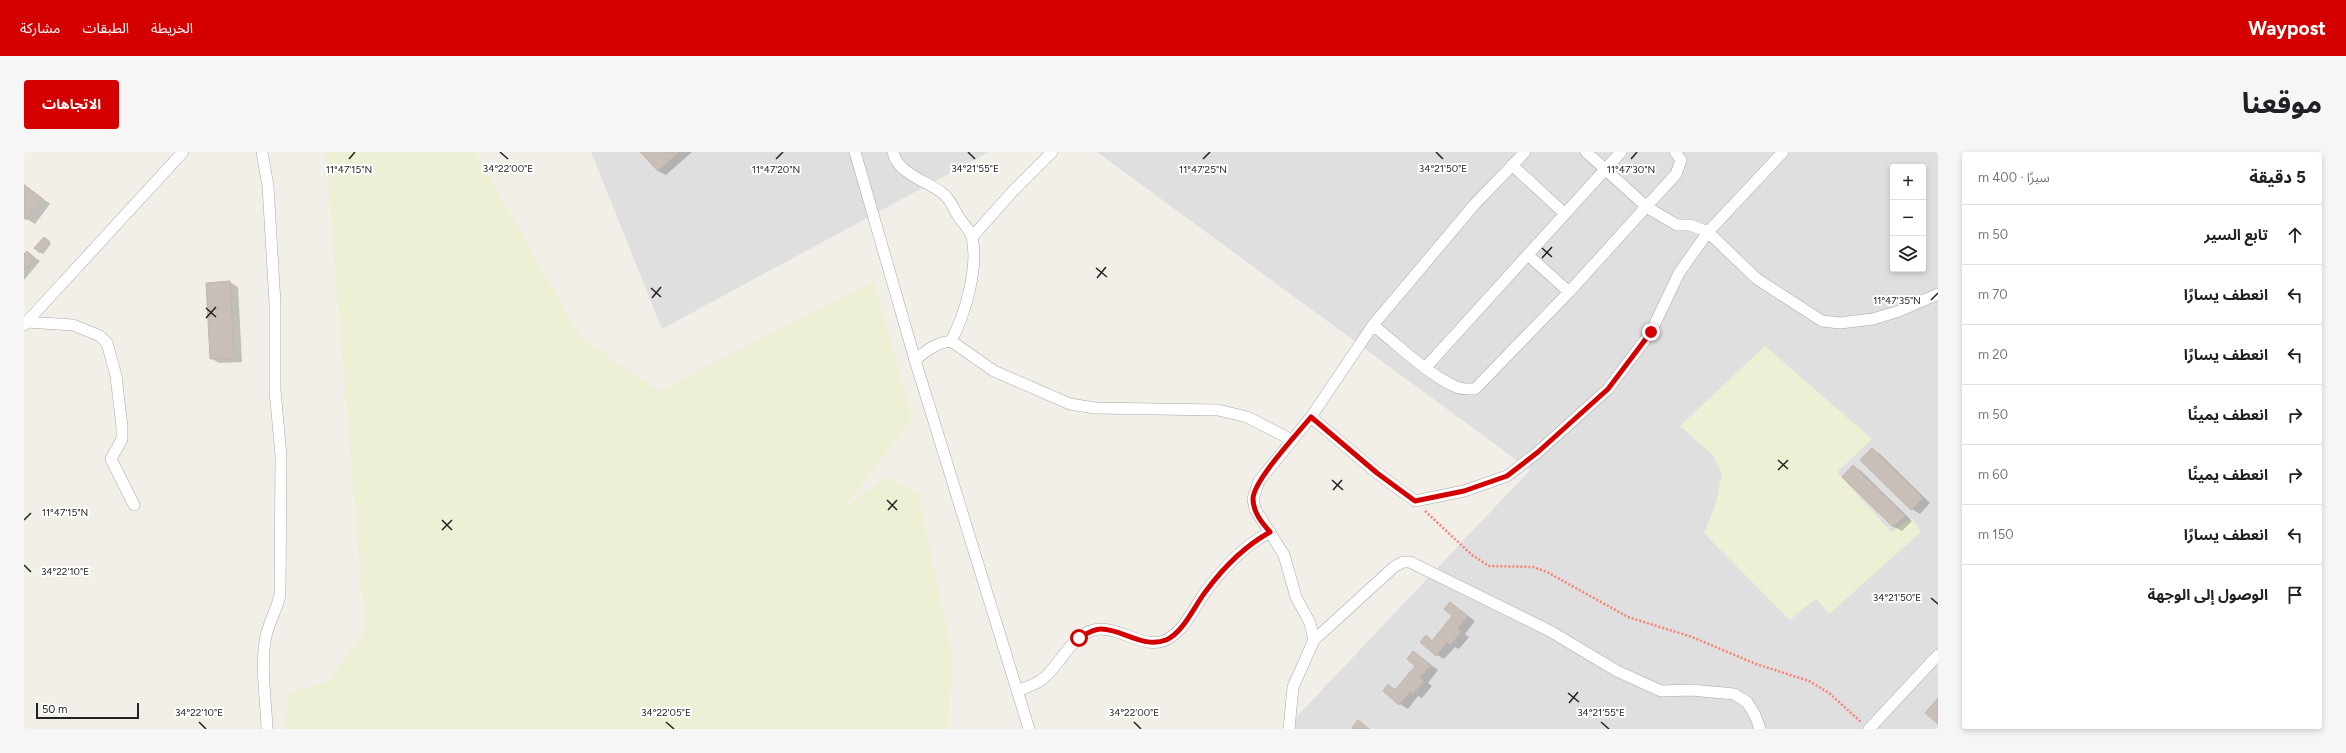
<!DOCTYPE html>
<html lang="ar">
<head>
<meta charset="utf-8">
<style>
	body { margin:0; font-family:Figtree,"Noto Sans Arabic",sans-serif; background:#f6f6f6; color:#202124; direction:rtl }
	.controls { position:absolute; right:12px; top:12px; display:grid; overflow:hidden; border-radius:4px; box-shadow:0 2px 6px #0003 }
	.controls button { width:36px; height:36px; display:grid; place-items:center; padding:0; border:0; border-bottom:1px solid #e0e0e0; background:#fff; color:#202124; font:20px sans-serif }
	.scale { position:absolute; left:12px; bottom:10px; width:103px; box-sizing:border-box; padding-left:4px; border:2px solid #222; border-top:0; font-size:11px; line-height:14px; white-space:nowrap; color:#222; -webkit-text-stroke:3px #fff; paint-order:stroke }
	.stop { position:absolute; width:12px; height:12px; margin:-9px; border:3px solid #d40000; border-radius:50%; background:#fff }
	.stop.end { background:#d40000; border-color:#fff; box-shadow:0 1px 4px #0008 }
	.list { margin:0; padding:0; list-style:none }
	h2 { display:flex; justify-content:space-between; align-items:center; height:52px; margin:0; padding:0 16px; font-size:17px }
	h2 small { font-size:13px; font-weight:400; color:#757577 }
	.list li { display:grid; grid-template-columns:26px 1fr auto; gap:12px; align-items:center; box-sizing:border-box; height:60px; padding:0 16px; border-top:1px solid #e0e0e0 }
	.list b { display:block; font-size:15px; white-space:nowrap }
	.list em { font-size:13px; font-style:normal; color:#757577 }
	.icon { flex:none; width:22px; height:22px; fill:none; stroke:currentColor; stroke-width:2; stroke-linecap:round; stroke-linejoin:round }
	.map { position:relative; flex:none; width:1914px; height:577px; overflow:hidden; direction:ltr; border-radius:4px }
	header { display:flex; align-items:center; gap:24px; box-sizing:border-box; height:56px; padding:0 20px; background:#d40000; color:#fff }
	header strong { font-size:19px }
	nav { display:flex; gap:22px; margin-inline-start:auto; font-size:14px }
	.intro { display:flex; align-items:center; justify-content:space-between; box-sizing:border-box; height:96px; padding:0 24px }
	h1 { margin:0; font-size:28px }
	.button { padding:10px 18px; border-radius:4px; background:#d40000; color:#fff; font-size:14px; font-weight:700 }
	main { display:flex; gap:24px; padding:0 24px }
	aside { flex:1; background:#fff; border-radius:4px; box-shadow:0 2px 6px #0003 }
	.map>svg:first-child { display:block }
	.residential { fill:#e0dfdf; fill-rule:evenodd }
	.farmland { fill:#eef0d5 }
	.shadow { fill:#0003 }
	.building { fill:#c7bfb8; stroke:#c4b6ab }
	.lines { fill:none; stroke-linecap:round; stroke-linejoin:round }
	.street-casing { stroke:#a9a9a9; stroke-width:12 }
	.path { stroke:#fa8072; stroke-width:2.5; stroke-dasharray:2 2; stroke-linecap:butt }
	.street { stroke:#fff; stroke-width:11 }
	.route { stroke:#d40000; stroke-width:5 }
	.ticks { fill:none; stroke:#222; stroke-width:1.5 }
	.ticks-label { font-size:10px; text-anchor:middle; fill:#222; stroke:#fff; stroke-width:4; stroke-linejoin:round; paint-order:stroke }
</style>
</head>
<body>
<header>
<strong>Waypost</strong>
<nav><a>الخريطة</a><a>الطبقات</a><a>مشاركة</a></nav>
</header>
<div class="intro"><h1>موقعنا</h1><a class="button">الاتجاهات</a></div>
<main>
<aside>
<h2>5 دقيقة<small>سيرًا · 400 m</small></h2>
<ul class="list">
<li><svg class="icon" aria-label="ahead" viewBox="0 0 24 24"><path d="M12 20V5M6 11l6-6 6 6"/></svg><div><b>تابع السير</b></div><em>50 m</em></li>
<li><svg class="icon" aria-label="left" viewBox="0 0 24 24"><path d="M17 20v-9H6M10 6l-5 5 5 5"/></svg><div><b>انعطف يسارًا</b></div><em>70 m</em></li>
<li><svg class="icon" aria-label="left" viewBox="0 0 24 24"><path d="M17 20v-9H6M10 6l-5 5 5 5"/></svg><div><b>انعطف يسارًا</b></div><em>20 m</em></li>
<li><svg class="icon" aria-label="right" viewBox="0 0 24 24"><path d="M7 20v-9h11M14 6l5 5-5 5"/></svg><div><b>انعطف يمينًا</b></div><em>50 m</em></li>
<li><svg class="icon" aria-label="right" viewBox="0 0 24 24"><path d="M7 20v-9h11M14 6l5 5-5 5"/></svg><div><b>انعطف يمينًا</b></div><em>60 m</em></li>
<li><svg class="icon" aria-label="left" viewBox="0 0 24 24"><path d="M17 20v-9H6M10 6l-5 5 5 5"/></svg><div><b>انعطف يسارًا</b></div><em>150 m</em></li>
<li><svg class="icon" aria-label="arrive" viewBox="0 0 24 24"><path d="M6 21V4h12l-3 4 3 4H6"/></svg><div><b>الوصول إلى الوجهة</b></div></li>
</ul>
</aside>
<div class="map">
<svg width="1914" height="577" viewBox="0 0 1914 577">
	<rect width="100%" height="100%" fill="#f2efe9"/>
	<!-- residential -->
	<path class="residential" d="M567,0H965L638,177Z
		M1073,0H1914V577H1261L1506,318ZM1869,15H1899V117H1869Z"/>
	<!-- farmland -->
	<path class="farmland" d="M301,0H451L557,186L635,239L850,129L888,267L819,357L862,325L894,340L928,502L925,577H261L265,541L304,529L341,479Z
		M1741,194L1848,287L1813,320L1867,380L1888,366L1897,380L1805,462L1792,446L1766,468L1680,381L1692,351L1698,321L1689,303L1656,274Z"/>
	<!-- shadow -->
	<path class="shadow" d="M618,0H668L642,23L634,19Z
		M0,32L26,52L11,72L0,65Z
		M22,87L27,92L19,102L12,96Z
		M3,100L16,109L0,128V104Z
		M206,130L214,135L218,210L195,211L187,206Z
		M1848,297L1856,302L1906,351L1896,362L1888,357L1838,308Z
		M1829,314L1837,319L1888,369L1878,379L1870,375L1819,325Z
		M1426,451L1451,469L1441,482L1445,485L1435,497L1431,495L1420,507L1413,503L1402,485L1409,489L1430,464Z
		M1389,500L1414,518L1404,531L1408,534L1398,546L1394,544L1384,557L1376,552L1365,534L1372,538L1393,513Z"/>
	<!-- building -->
	<path class="building" d="M616,0H655L634,19Z
		M0,33L19,47L2,68L0,66Z
		M20,85L26,90L18,97L16,101L10,96Z
		M3,99L11,106L0,119V102Z
		M206,129L210,206L186,207L182,131Z
		M1848,296L1899,346L1887,358L1836,308Z
		M1829,313L1881,364L1869,375L1818,325Z
		M1426,450L1444,464L1433,477L1437,480L1426,493L1423,490L1412,504L1396,490L1402,483L1408,489L1428,464L1420,457Z
		M1389,499L1407,513L1396,526L1400,529L1389,542L1386,540L1375,553L1359,539L1364,532L1371,538L1391,514L1383,507Z
		M1914,546V572L1901,561Z
		M1334,568L1345,577H1329L1328,576Z"/>
	<g class="lines">
		<!-- street casing -->
		<g class="street-casing">
			<path id="street" d="M238,0L244,34L251,151V238L257,304L256,443C253,457 245,470 242,484C236,513 242,547 243,577
				M831,0L891,208L1005,577
				M869,0C873,21 902,29 917,40C926,46 928,54 933,62C937,70 946,77 948,85C955,115 941,163 927,189
				M1562,0L1624,56L1653,73H1666L1684,80L1733,127L1798,169L1816,171L1849,167L1875,159L1914,142
				M1488,13L1541,62
				M948,85L990,38L1028,0
				M1504,103L1545,140
				M3,170L49,173L76,184L83,191L92,224L98,275V287L87,307L110,353
				M0,173L159,0
				M1349,173C1375,194 1401,220 1430,234C1437,238 1444,237 1451,237L1545,140L1652,22L1657,8L1651,0
				M891,208C903,198 912,191 927,189L970,219L1046,252L1071,256L1194,258L1223,265L1268,288
				M1402,215L1597,0
				M1287,265L1353,321L1391,349L1440,339L1483,324L1514,300L1584,237L1627,180L1655,121L1684,80L1759,0
				M1290,488L1370,415L1379,410H1386L1526,479L1593,519L1637,539L1667,538L1710,542L1723,550L1731,563L1736,577
				M994,539C1001,536 1009,533 1016,529C1037,515 1048,477 1077,477C1100,477 1126,501 1147,485C1163,474 1171,454 1182,439C1199,416 1221,393 1246,380
				M1265,577L1269,535L1290,488L1286,471L1272,445L1260,403L1231,357L1229,347L1235,329L1287,265L1349,173L1450,53L1501,0
				M1845,577L1914,503"/>
		</g>
		<!-- path -->
		<path class="path" d="M1401,359L1448,403L1465,414L1509,415L1523,420L1604,465L1668,485L1732,512L1785,529L1805,541L1837,570"/>
		<!-- street -->
		<use href="#street" class="street"/>
	</g>
	<g class="lines">
		<!-- route -->
		<path class="route" d="M1055,486C1062,482 1069,477 1077,477C1098,477 1120,497 1142,488C1159,481 1171,453 1182,439C1199,416 1221,394 1246,380C1238,371 1229,360 1229,347C1229,329 1274,281 1287,265L1353,321L1391,349L1440,339L1483,324L1514,300L1584,237L1627,180"/>
	</g>
	<!-- ticks -->
	<path class="ticks" d="M476,0L484,7M944,0L951,7M1412,0L1419,7M325,7L331,0M752,7L759,0M1179,7L1186,0M1607,7L1613,0M1518,96L1528,105M1518,106L1528,95M1072,116L1083,125M1073,126L1082,115M627,136L637,145M628,146L637,135M1907,148L1914,141M182,156L192,165M182,166L192,155M1754,308L1764,317M1754,318L1764,308M1308,328L1319,338M1309,338L1318,328M863,348L873,358M864,358L873,348M0,368L7,361M418,368L428,378M418,378L428,368M0,413L7,420M1907,446L1914,452M1544,541L1555,550M1545,551L1554,540M175,570L182,577M642,570L650,577M1110,570L1117,577M1577,570L1585,577"/>
	<g class="ticks-label">
		<text x="484" y="20">34°22'00"E</text>
		<text x="951" y="20">34°21'55"E</text>
		<text x="1419" y="20">34°21'50"E</text>
		<text x="325" y="21">11°47'15"N</text>
		<text x="752" y="21">11°47'20"N</text>
		<text x="1179" y="21">11°47'25"N</text>
		<text x="1607" y="21">11°47'30"N</text>
		<text x="1873" y="152">11°47'35"N</text>
		<text x="41" y="364">11°47'15"N</text>
		<text x="41" y="423">34°22'10"E</text>
		<text x="1873" y="449">34°21'50"E</text>
		<text x="175" y="564">34°22'10"E</text>
		<text x="642" y="564">34°22'05"E</text>
		<text x="1110" y="564">34°22'00"E</text>
		<text x="1577" y="564">34°21'55"E</text>
	</g>
</svg>
<div class="controls">
<button>+</button>
<button>−</button>
<button><svg class="icon" aria-label="layers" viewBox="0 0 24 24"><path d="M12 4l9 5-9 5-9-5zM3 14l9 5 9-5"/></svg></button>
</div>
<div class="scale">50 m</div>
<div class="stop" style="left:1055px;top:486px"></div>
<div class="stop end" style="left:1627px;top:180px"></div>
</div>
</main>
</body>
</html>
